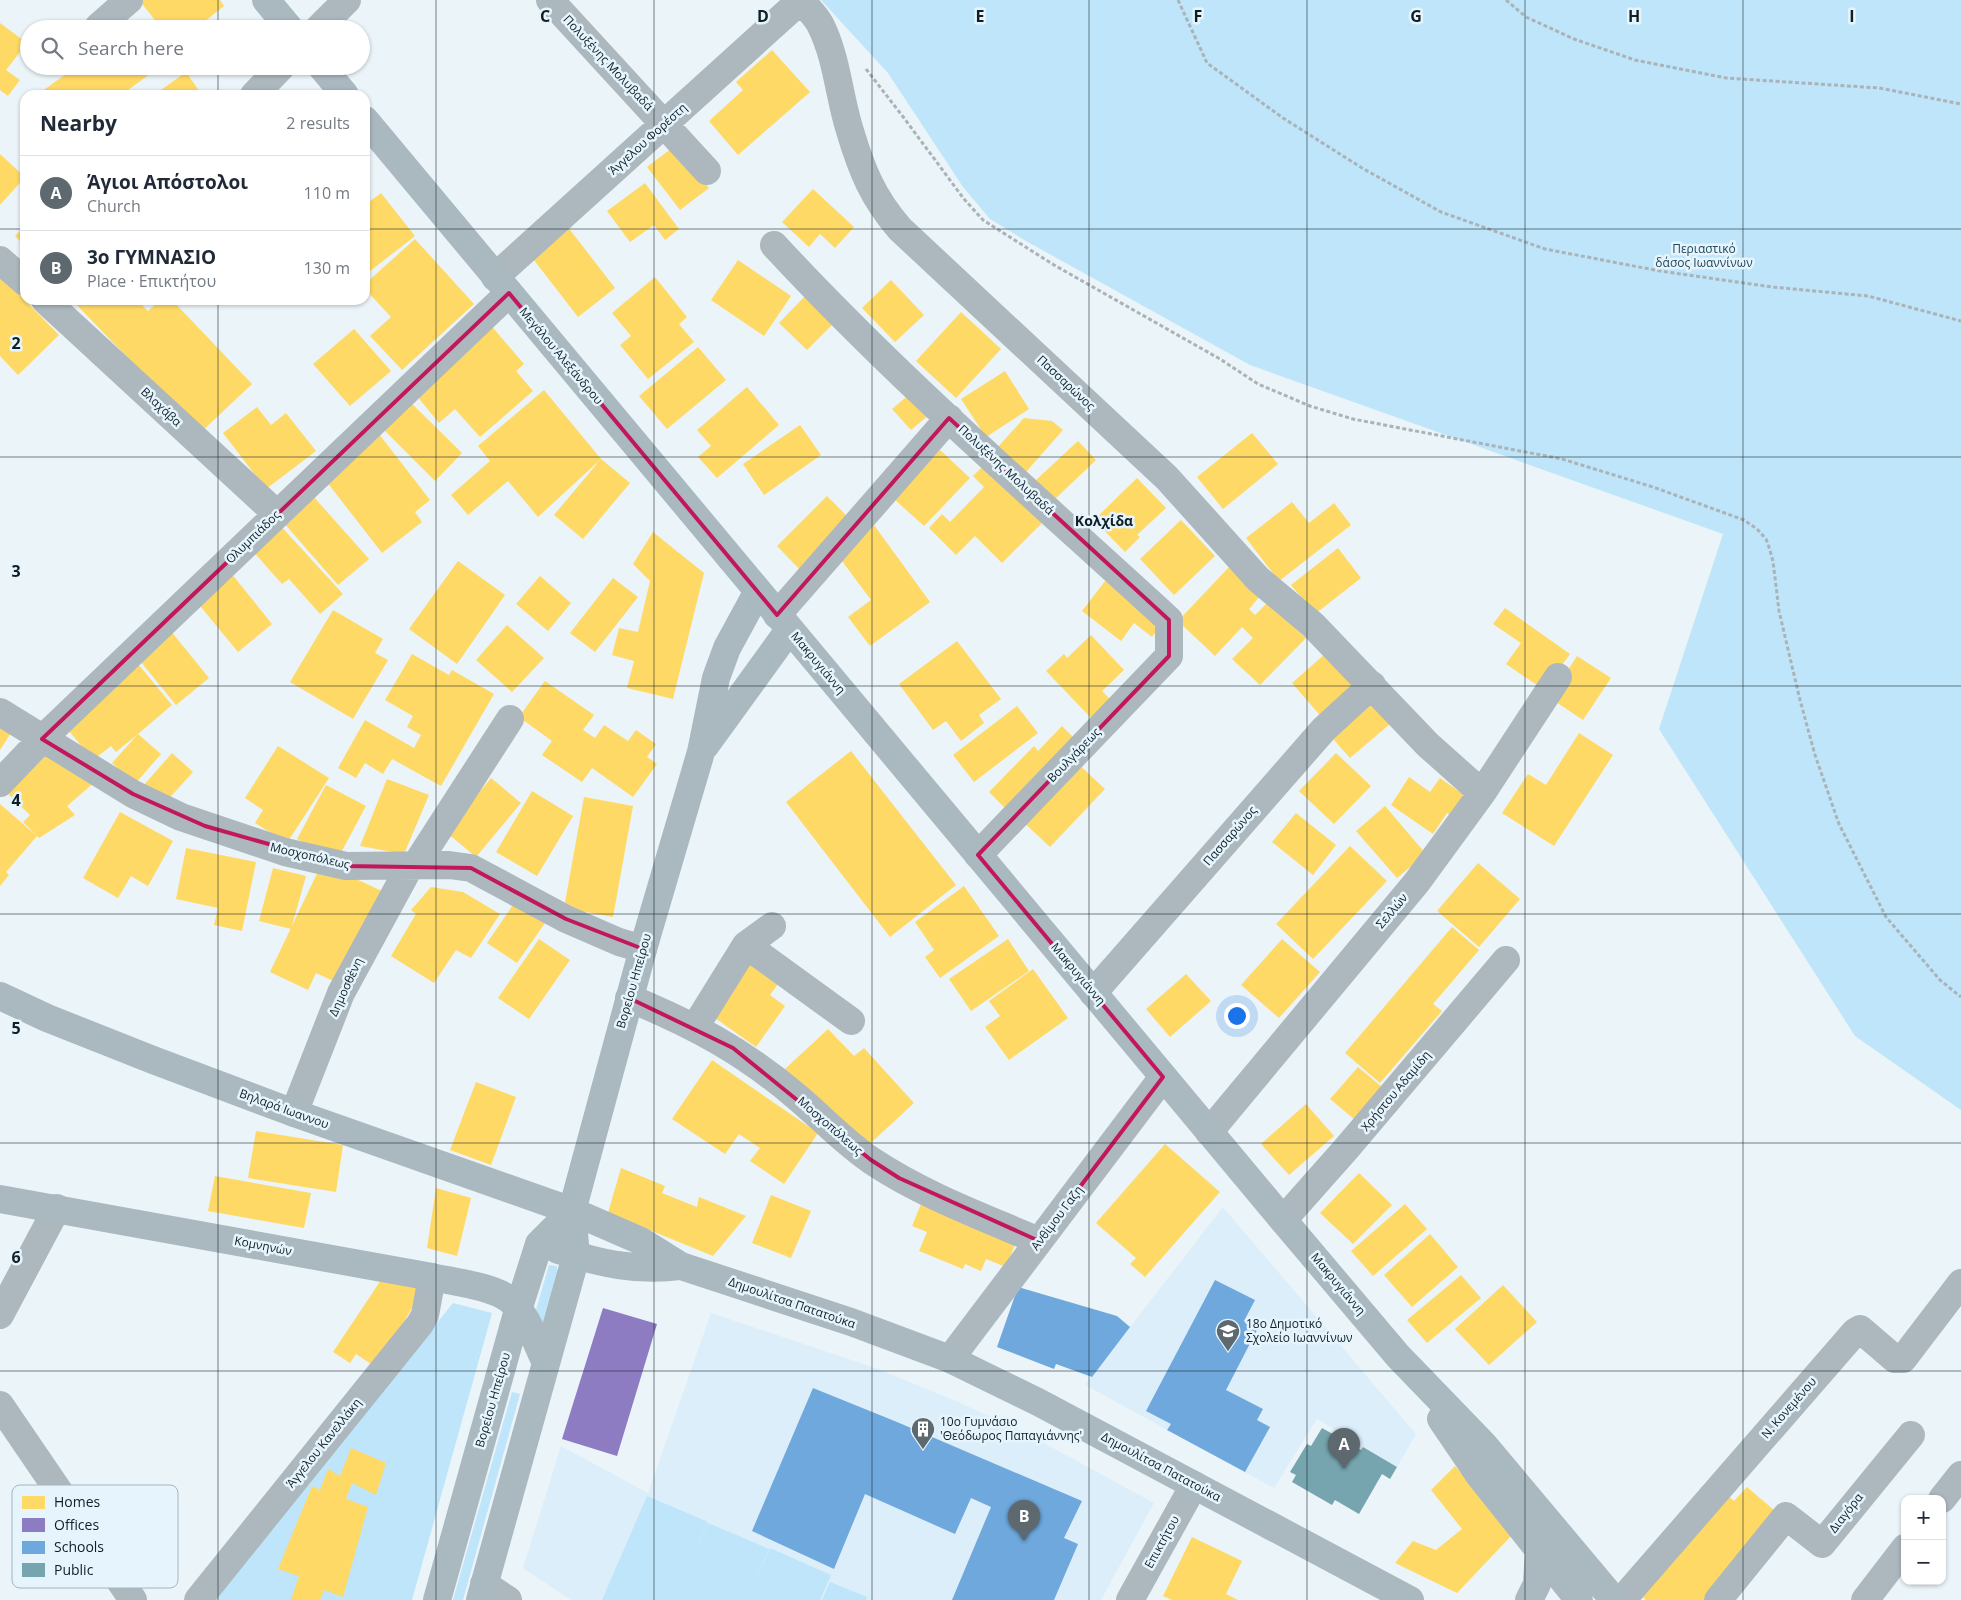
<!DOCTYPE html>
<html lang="en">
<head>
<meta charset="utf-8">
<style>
	body { margin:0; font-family:"Open Sans",sans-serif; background:#f6f6f7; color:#1f2937 }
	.controls { position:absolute; right:15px; bottom:15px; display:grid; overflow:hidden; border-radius:10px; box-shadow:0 1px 4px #0004 }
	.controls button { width:45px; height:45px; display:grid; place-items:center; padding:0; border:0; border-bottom:1px solid #e0e1e3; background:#fff; color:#1f2937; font:25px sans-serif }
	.you { position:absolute; left:1236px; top:1015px; width:18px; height:18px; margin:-12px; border:4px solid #fff; border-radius:50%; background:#1a73e8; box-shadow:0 0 0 8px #1a73e833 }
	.badge { display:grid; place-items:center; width:32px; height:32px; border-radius:50%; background:#5d696f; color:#fff; font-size:16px; font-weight:700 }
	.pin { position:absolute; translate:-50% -41px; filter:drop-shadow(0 1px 2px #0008) }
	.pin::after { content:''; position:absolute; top:26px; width:18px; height:15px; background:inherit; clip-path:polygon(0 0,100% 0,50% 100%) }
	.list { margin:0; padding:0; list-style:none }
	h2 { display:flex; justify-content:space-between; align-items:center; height:65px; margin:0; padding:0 20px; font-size:21px }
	h2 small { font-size:16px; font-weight:400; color:#747a83 }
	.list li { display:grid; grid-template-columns:32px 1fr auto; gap:15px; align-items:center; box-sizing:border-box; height:75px; padding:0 20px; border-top:1px solid #e0e1e3 }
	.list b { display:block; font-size:19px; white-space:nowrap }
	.list p { margin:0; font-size:16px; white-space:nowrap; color:#747a83 }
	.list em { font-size:16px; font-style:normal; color:#747a83 }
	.icon { flex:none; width:28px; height:28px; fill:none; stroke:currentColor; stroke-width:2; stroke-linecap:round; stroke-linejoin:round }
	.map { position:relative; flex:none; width:1961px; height:1600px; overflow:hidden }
	.search { position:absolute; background:#fff; box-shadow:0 1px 4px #0004; left:20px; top:20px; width:350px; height:55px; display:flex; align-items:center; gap:12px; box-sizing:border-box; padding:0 18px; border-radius:28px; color:#747a83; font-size:19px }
	.panel { position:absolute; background:#fff; box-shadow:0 1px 4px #0004; left:20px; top:90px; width:350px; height:215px; border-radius:15px }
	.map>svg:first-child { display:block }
	.built { fill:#dceef9 }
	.green { fill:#bee5f9 }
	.homes { fill:#ffd966 }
	.offices { fill:#8e7cc3 }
	.schools { fill:#6fa8dc }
	.public { fill:#76a5af }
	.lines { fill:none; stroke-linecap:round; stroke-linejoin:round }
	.path { stroke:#aab3b8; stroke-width:3; stroke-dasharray:4 2.5; stroke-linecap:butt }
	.minor { stroke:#acb8bd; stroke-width:28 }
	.major { stroke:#aab8bf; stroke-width:28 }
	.marked { fill:none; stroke:#c2185b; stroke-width:4; stroke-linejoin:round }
	.grid { fill:none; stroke:#101e25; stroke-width:1; stroke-opacity:0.55 }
	.labels { text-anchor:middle; stroke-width:5; stroke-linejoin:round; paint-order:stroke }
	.street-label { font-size:12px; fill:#101e25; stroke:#e6f5fd }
	.park-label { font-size:12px; fill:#21485b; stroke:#e6f5fd }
	.poi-label { font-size:12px; fill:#101e25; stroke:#e6f5fd; text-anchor:start }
	.neighbourhood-label { font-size:14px; font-weight:bold; fill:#101e25; stroke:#e6f5fd }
	.key { fill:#e6f5fd; stroke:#a6b4bc; stroke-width:1 }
	.key-label { font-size:14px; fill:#101e25 }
	.grid-label { font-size:16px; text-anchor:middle; font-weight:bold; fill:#101e25; stroke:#e6f5fd; stroke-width:5; stroke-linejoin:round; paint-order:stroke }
</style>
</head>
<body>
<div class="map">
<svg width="1961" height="1600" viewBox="0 0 1961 1600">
	<rect width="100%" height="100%" fill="#ebf4f8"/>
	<!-- built -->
	<path class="built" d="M1223,1207L1416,1434L1397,1467L1317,1419L1274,1488L1085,1385Z
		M711,1313L878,1369L958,1402L1020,1430L1154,1503L1101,1600H571L523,1568L561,1446L648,1493Z"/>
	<!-- green -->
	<path class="green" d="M821,0H1961V1110L1855,1036L1659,729L1723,534L1250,365L1026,241L990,219L963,187L888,73Z
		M549,1265L557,1266V1282L543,1324L533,1320Z
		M453,1303L492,1313L412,1600H214Z
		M512,1392L520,1394L463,1600H453Z
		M647,1496L708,1522L691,1561L708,1523L769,1549L747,1600H602Z
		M770,1548L831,1575L820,1600H747Z
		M830,1582L867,1597L866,1600H822Z"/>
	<!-- homes -->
	<path class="homes" d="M139,0H220L224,6L195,29H162Z
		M0,23L27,43L6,70L20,80L8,96L0,90Z
		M772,50L810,92L738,155L709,121L743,90L736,82Z
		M77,66H151L154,71L121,95H101L98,91L92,95H37Z
		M186,72L202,95H154Z
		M676,145L709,188L680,210L647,167Z
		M0,154L25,177L0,205Z
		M645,183L679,229L665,240L654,225L630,242L607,211Z
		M813,189L854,227L835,248L820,234L809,247L782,222Z
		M381,193L415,236L365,275V205Z
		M25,226V246L15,236Z
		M567,226L615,288L578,317L530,255Z
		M415,239L474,304L402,370L370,336L391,317L365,289V284Z
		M738,260L791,296L764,336L711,300Z
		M0,275L59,335L18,375L0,356Z
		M655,277L687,317L679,324L694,342L648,379L620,345L631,336L612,313Z
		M891,280L924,315L895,342L862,308Z
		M808,293L836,321L807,350L779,323Z
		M72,300H143L140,303L148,311L160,300H172L252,384L200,433Z
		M961,312L1001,349L956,398L916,361Z
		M488,322L524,364L516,371L533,391L480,437L455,409L439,423L411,389Z
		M354,329L391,371L350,406L313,364Z
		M698,347L726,380L667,429L639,396Z
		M1005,371L1029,409L986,437L961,399Z
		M747,387L779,425L717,478L698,457L711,446L697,430Z
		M544,390L601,459L630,483L583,539L554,515L601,459L538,517L508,481L468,515L451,495L490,461L478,446Z
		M911,393L930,414L911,430L892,409Z
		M407,399L462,453L435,481L380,426Z
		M257,407L271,425L286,413L316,451L266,489L223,433Z
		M1024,418L1052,421L1063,430L1025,473L997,448Z
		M800,425L821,455L764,495L743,464Z
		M1252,433L1278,464L1223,509L1197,477Z
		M379,434L430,500L415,512L422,522L382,553L323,477Z
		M1078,441L1096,460L1053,501L1035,481Z
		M940,450L970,478L924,526L894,499Z
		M987,462L1045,520L1002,563L975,536L956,555L929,528L942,514L950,522L984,487L973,476Z
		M1137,478L1166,508L1137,535L1140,537L1125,552L1094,520Z
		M313,496L369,559L338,585L283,522Z
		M827,496L852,521L801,571L777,546Z
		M1292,502L1309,523L1334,503L1351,525L1279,581L1246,538Z
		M1181,520L1215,556L1174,595L1140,559Z
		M278,523L343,594L320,614L289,579L282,584L250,548Z
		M874,525L930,602L870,646L848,617L871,600L836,553Z
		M653,532L704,573L673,699L627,688L634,661L612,655L619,628L638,632L650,581L633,564Z
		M1338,548L1361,578L1315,614L1291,585Z
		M458,561L505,595L457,664L409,629Z
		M1229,567L1260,596L1249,609L1255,615L1268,602L1306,638L1260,685L1232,659L1253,638L1242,627L1215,656L1178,621Z
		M231,573L272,624L238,652L196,601Z
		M540,576L571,603L548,631L516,604Z
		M1109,576L1165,619L1152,637L1134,623L1121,641L1082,611Z
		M613,578L638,597L595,652L570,633Z
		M1505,608L1570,654L1544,690L1506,664L1521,643L1493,624Z
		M333,610L383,639L375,653L388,660L353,719L290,682Z
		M507,625L544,658L512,692L476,660Z
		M170,630L209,678L176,705L136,656Z
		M1091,635L1124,670L1102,691L1114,703L1095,722L1046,671L1064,654L1067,658Z
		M957,641L1001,699L979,715L984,723L961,741L946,721L933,730L899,684Z
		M1326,653L1359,692L1325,721L1292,683Z
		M412,654L449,675L452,670L494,694L441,786L392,759L383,774L365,763L356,778L338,768L365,720L414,748L421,735L407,727L413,716L385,700Z
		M1577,656L1611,678L1583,720L1550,698Z
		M138,664L172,705L138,734L161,754L135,784L112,763L138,734L116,752L111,746L93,760L64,725Z
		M545,681L594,715L583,730L595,738L604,725L628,741L636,730L656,744L647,757L657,764L633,797L592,768L582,782L542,755L552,741L519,717Z
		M1368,697L1391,723L1350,758L1327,732Z
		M1017,706L1038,733L974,782L953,755Z
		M0,726L11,733L0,750Z
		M1062,726L1080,744L1012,815L989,792L1034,746L1038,751Z
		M1579,733L1613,755L1554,846L1502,813L1528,774L1546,785Z
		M38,742L96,781L67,806L75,815L39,838L23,822L30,815L6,792Z
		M278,746L329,778L287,843L255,823L263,810L245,798Z
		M851,751L956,885L890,937L786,802Z
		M172,753L193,772L164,804L143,786Z
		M1336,753L1371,786L1334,824L1299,791Z
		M1075,761L1105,789L1050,847L1020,819Z
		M1409,777L1430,792L1440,778L1470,799L1457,819L1447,813L1433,834L1391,805Z
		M491,778L521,803L476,857L446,832Z
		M387,779L429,795L404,854L360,846Z
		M326,785L366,806L337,860L297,839Z
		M532,791L573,816L537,876L496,852Z
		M584,797L633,806L613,917L564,908Z
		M0,804L37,836L6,872L9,875L0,886Z
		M1385,806L1426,854L1397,878L1356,831Z
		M120,812L173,841L148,886L131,876L118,898L83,878Z
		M1296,813L1336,845L1313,875L1272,842Z
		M1350,846L1387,881L1313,959L1276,924Z
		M186,848L256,862L242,931L214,925L218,908L176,899Z
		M322,863L384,892L340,984L316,973L308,990L270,972Z
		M1478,863L1520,899L1479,947L1437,911Z
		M273,868L306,876L291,929L259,921Z
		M964,886L999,936L940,978L925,957L934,950L915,922Z
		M431,887L463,892L500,914L471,958L456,950L434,983L391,956L416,914L411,910Z
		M515,902L545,923L517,963L487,943Z
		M1452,927L1479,950L1433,1004L1442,1011L1380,1083L1345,1053Z
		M539,939L570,960L529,1019L498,998Z
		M1008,939L1029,971L971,1011L949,979Z
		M1282,939L1320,972L1279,1018L1241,985Z
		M751,954L783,977L770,995L785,1006L756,1047L708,1013Z
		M1033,969L1068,1018L1009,1060L985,1027L1000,1016L989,1001Z
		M1186,974L1211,1001L1170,1037L1146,1009Z
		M828,1029L854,1056L864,1048L914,1103L861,1152L785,1069Z
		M712,1060L818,1133L784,1184L750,1161L760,1148L739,1134L725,1154L672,1119Z
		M1358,1067L1382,1087L1354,1119L1330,1099Z
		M476,1082L516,1097L491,1165L450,1150Z
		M1306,1104L1334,1136L1289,1175L1261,1144Z
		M256,1131L343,1145L336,1192L248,1178Z
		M1165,1144L1220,1192L1145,1277L1130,1264L1136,1258L1096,1223Z
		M621,1168L665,1186L662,1193L697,1207L699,1197L746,1216L713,1256L608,1213Z
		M1359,1173L1392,1205L1353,1244L1320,1213Z
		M215,1176L311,1193L304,1228L208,1211Z
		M436,1188L471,1198L457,1256L427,1248Z
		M771,1195L811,1211L791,1258L752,1243Z
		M923,1199L1018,1237L1006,1267L986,1259L981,1271L965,1264L963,1269L919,1251L927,1232L912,1226Z
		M1405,1204L1427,1229L1373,1276L1351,1251Z
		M1430,1234L1458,1267L1412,1307L1384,1275Z
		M1461,1275L1481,1298L1427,1343L1407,1320Z
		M381,1280L417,1287L412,1308L377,1368L356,1354L350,1363L333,1352Z
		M1503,1285L1537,1322L1489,1365L1455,1329Z
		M351,1448L386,1463L376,1495L352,1483L346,1499L368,1507L343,1597L324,1590L320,1600H291L299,1576L278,1569L312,1486L320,1490L328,1469L340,1476Z
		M1455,1466L1513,1534L1457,1593L1395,1563L1413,1541L1436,1550L1462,1529L1431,1490Z
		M1747,1487L1782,1517L1710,1600H1646L1636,1591L1723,1492L1734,1501Z
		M1192,1537L1242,1561L1226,1594L1238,1600H1172L1163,1596Z"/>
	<!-- offices -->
	<path class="offices" d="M603,1308L657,1324L617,1456L562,1439Z"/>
	<!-- schools -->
	<path class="schools" d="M1215,1280L1255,1300L1244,1321L1258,1328L1226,1390L1263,1409L1257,1420L1270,1427L1245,1472L1167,1430L1171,1424L1146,1411Z
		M1018,1287L1117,1316L1130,1327L1092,1377L1056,1364L1054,1369L997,1347Z
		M813,1388L897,1422L1082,1501L1064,1538L1078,1544L1054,1600H952L991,1507L971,1498L955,1534L865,1494L834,1569L752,1531Z"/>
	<!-- public -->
	<path class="public" d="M1322,1428L1361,1450L1363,1447L1397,1467L1390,1479L1382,1474L1359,1514L1335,1500L1332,1505L1292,1482L1296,1475L1290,1472L1307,1444L1311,1446Z"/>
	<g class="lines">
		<!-- path -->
		<path class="path" d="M1178,0L1207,63L1283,118L1362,168L1441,212L1545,249L1660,271L1772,287L1868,296L1961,321
			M1506,0L1526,17L1574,39L1635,60L1726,78L1879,88L1961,104
			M866,69L904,118L964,199L983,220L1054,265L1220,359L1258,384L1310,406L1353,419L1562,459L1653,487L1744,520L1757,529L1766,539L1769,547L1773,561L1779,611L1800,700L1815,755L1839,824L1886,917L1940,980L1961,997"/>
		<!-- minor -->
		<path class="minor" d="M550,0L707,171
			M801,0C807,8 815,15 820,24C837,57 839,97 850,131C862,171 873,198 900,229L1167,478L1258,579L1313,625L1428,745L1482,793
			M99,26L129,0
			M318,29L347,0
			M254,95L282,66
			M774,245C897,378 1035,497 1169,620V656L978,855
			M0,260L25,282
			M495,277L801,0
			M45,300L277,514
			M777,615L949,418
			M0,712L133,794L181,817L285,852L346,866L449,865L471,868L566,919L619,942L643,949
			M0,783L42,739L509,293
			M415,866L510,719
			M746,945L851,1021
			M1093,993L1324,729L1372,685
			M629,998C694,1025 743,1051 797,1097C822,1118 845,1143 872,1161C923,1195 983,1217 1039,1241
			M695,1027L746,945L772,926
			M294,1113L341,993L410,866
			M1209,1132L1417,882L1482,793L1558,677
			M1283,1220L1346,1149L1506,960
			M0,1315L57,1208
			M950,1359L1163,1077
			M0,1405L133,1600
			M1942,1499L1961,1475
			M484,1584L508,1600
			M198,1600L420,1324L425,1315L432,1277
			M1130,1600L1194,1485
			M1622,1600L1855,1332L1860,1329L1895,1359H1903L1961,1283
			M1718,1600L1786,1516L1822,1544L1911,1435
			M1865,1600L1905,1548"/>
		<!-- major -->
		<path class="major" d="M266,0L290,29
			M321,66L345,95
			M365,120L1283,1220L1398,1356L1484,1445L1614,1600
			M705,746L789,630
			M0,996L47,1018L153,1060L294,1113L572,1211L641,1241L681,1266L851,1322L950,1359L1038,1402L1410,1600
			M0,1199L432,1277C453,1282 493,1286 510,1300C527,1314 536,1343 546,1363
			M558,1250C600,1263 637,1272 681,1266
			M1441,1419L1479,1475L1579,1600
			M437,1600L518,1310L539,1244L572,1211
			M480,1600L576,1256L572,1211L643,949L701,752L716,678L727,648L758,591
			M1529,1600L1537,1584L1539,1549"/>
	</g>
	<!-- marked area -->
	<path class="marked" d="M509,293L777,615L949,418L1169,620V656L978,855L1163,1077L1039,1241L899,1178L871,1160L733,1048L629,998L643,949L566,919L471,868L346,866L205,826L133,794L42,739Z"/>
	<!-- grid -->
	<path class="grid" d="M218,0V29M436,0V1600M654,0V1600M872,0V1600M1089,0V1600M1307,0V1600M1525,0V1600M1743,0V1600M218,66V95M0,229H25M365,229H1961M218,300V1600M0,457H1961M0,686H1961M0,914H1961M0,1143H1961M0,1371H1961"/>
	<!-- icons -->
	<defs>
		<g id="school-pin" transform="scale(1.25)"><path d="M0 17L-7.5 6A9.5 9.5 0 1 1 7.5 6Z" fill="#5d696f" stroke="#e6f5fd"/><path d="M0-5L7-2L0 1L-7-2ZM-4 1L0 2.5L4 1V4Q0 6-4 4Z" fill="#fff"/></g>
		<g id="building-pin" transform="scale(1.25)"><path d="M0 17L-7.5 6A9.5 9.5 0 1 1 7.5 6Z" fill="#5d696f" stroke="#e6f5fd"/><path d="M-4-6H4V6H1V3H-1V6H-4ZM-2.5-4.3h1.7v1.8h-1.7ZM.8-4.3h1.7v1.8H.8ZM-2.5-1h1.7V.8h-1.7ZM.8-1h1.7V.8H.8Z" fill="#fff"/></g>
	</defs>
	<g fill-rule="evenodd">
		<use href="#school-pin" x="1228" y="1331"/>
		<use href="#building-pin" x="923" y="1429"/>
	</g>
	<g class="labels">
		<!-- street labels -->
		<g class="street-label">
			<text transform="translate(608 63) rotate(47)" y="4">Πολυξένης Μολυβαδά</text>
			<text transform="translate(648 139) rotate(-42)" y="4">Άγγελου Φορέστη</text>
			<text transform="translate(561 356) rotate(50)" y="4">Μεγάλου Αλεξάνδρου</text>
			<text transform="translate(1066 383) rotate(43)" y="4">Πασσαρώνος</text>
			<text transform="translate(161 407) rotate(43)" y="4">Βλαχάβα</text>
			<text transform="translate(1006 470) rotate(43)" y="4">Πολυξένης Μολυβαδά</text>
			<text transform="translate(253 537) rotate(-44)" y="4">Ολυμπιάδος</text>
			<text transform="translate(818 663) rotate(50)" y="4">Μακρυγιάννη</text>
			<text transform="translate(1074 755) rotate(-46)" y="4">Βουλγάρεως</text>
			<text transform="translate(1230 836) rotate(-49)" y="4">Πασσαρώνος</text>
			<text transform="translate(310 856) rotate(13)" y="4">Μοσχοπόλεως</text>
			<text transform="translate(1392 911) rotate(-50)" y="4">Σελλών</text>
			<text transform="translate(1078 974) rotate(50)" y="4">Μακρυγιάννη</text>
			<text transform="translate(634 981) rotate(-74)" y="4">Βορείου Ηπείρου</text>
			<text transform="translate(346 987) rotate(-65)" y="4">Δημοσθένη</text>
			<text transform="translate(1396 1091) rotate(-50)" y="4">Χρήστου Αδαμίδη</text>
			<text transform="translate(284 1109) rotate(20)" y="4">Βηλαρά Ιωαννου</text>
			<text transform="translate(830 1126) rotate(41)" y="4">Μοσχοπόλεως</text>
			<text transform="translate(1057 1218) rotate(-53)" y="4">Ανθίμου Γαζη</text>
			<text transform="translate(263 1246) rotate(11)" y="4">Κομνηνών</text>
			<text transform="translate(1338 1284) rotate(50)" y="4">Μακρυγιάννη</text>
			<text transform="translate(792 1303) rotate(19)" y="4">Δημουλίτσα Πατατούκα</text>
			<text transform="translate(493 1400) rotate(-74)" y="4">Βορείου Ηπείρου</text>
			<text transform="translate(1789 1408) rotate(-49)" y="4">Ν. Κονεμένου</text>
			<text transform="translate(324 1443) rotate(-51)" y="4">Άγγελου Κανελλάκη</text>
			<text transform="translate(1161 1467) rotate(28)" y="4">Δημουλίτσα Πατατούκα</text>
			<text transform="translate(1846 1513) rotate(-52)" y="4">Διαγόρα</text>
			<text transform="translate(1162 1542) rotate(-61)" y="4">Επικτήτου</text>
		</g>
		<!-- park labels -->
		<g class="park-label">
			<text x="1704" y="253">Περιαστικό<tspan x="1704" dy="14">δάσος Ιωαννίνων</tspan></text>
		</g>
		<!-- poi labels -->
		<g class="poi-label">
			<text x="1246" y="1328">18ο Δημοτικό<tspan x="1246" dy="14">Σχολείο Ιωαννίνων</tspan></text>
			<text x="940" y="1426">10ο Γυμνάσιο<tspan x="940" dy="14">'Θεόδωρος Παπαγιάννης'</tspan></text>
		</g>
		<!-- neighbourhood labels -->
		<g class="neighbourhood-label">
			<text x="1104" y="526">Κολχίδα</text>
		</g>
	</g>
	<!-- legend -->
	<rect x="12" y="1485" width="166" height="103" rx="8" class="key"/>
	<rect x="22" y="1496" width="23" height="13" fill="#ffd966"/>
	<rect x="22" y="1518" width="23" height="14" fill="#8e7cc3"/>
	<rect x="22" y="1541" width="23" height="13" fill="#6fa8dc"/>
	<rect x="22" y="1563" width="23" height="14" fill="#76a5af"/>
	<g class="key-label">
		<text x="54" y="1507">Homes</text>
		<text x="54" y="1530">Offices</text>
		<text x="54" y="1552">Schools</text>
		<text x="54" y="1575">Public</text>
	</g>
	<g class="grid-label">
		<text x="545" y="22">C</text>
		<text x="763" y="22">D</text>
		<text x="980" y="22">E</text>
		<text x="1198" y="22">F</text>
		<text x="1416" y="22">G</text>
		<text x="1634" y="22">H</text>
		<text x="1852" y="22">I</text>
		<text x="16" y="349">2</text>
		<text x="16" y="577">3</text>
		<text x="16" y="806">4</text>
		<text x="16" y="1034">5</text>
		<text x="16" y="1263">6</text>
	</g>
</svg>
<div class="controls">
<button>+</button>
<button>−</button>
</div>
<div class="you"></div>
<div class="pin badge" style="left:1344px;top:1469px">A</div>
<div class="pin badge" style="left:1024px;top:1541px">B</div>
<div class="search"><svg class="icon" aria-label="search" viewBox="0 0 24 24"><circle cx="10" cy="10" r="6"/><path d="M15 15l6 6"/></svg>Search here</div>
<section class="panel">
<h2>Nearby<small>2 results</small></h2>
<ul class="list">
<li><span class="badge">A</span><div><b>Άγιοι Απόστολοι</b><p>Church</p></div><em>110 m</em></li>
<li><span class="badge">B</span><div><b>3ο ΓΥΜΝΑΣΙΟ</b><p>Place · Επικτήτου</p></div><em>130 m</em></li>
</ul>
</section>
</div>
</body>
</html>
